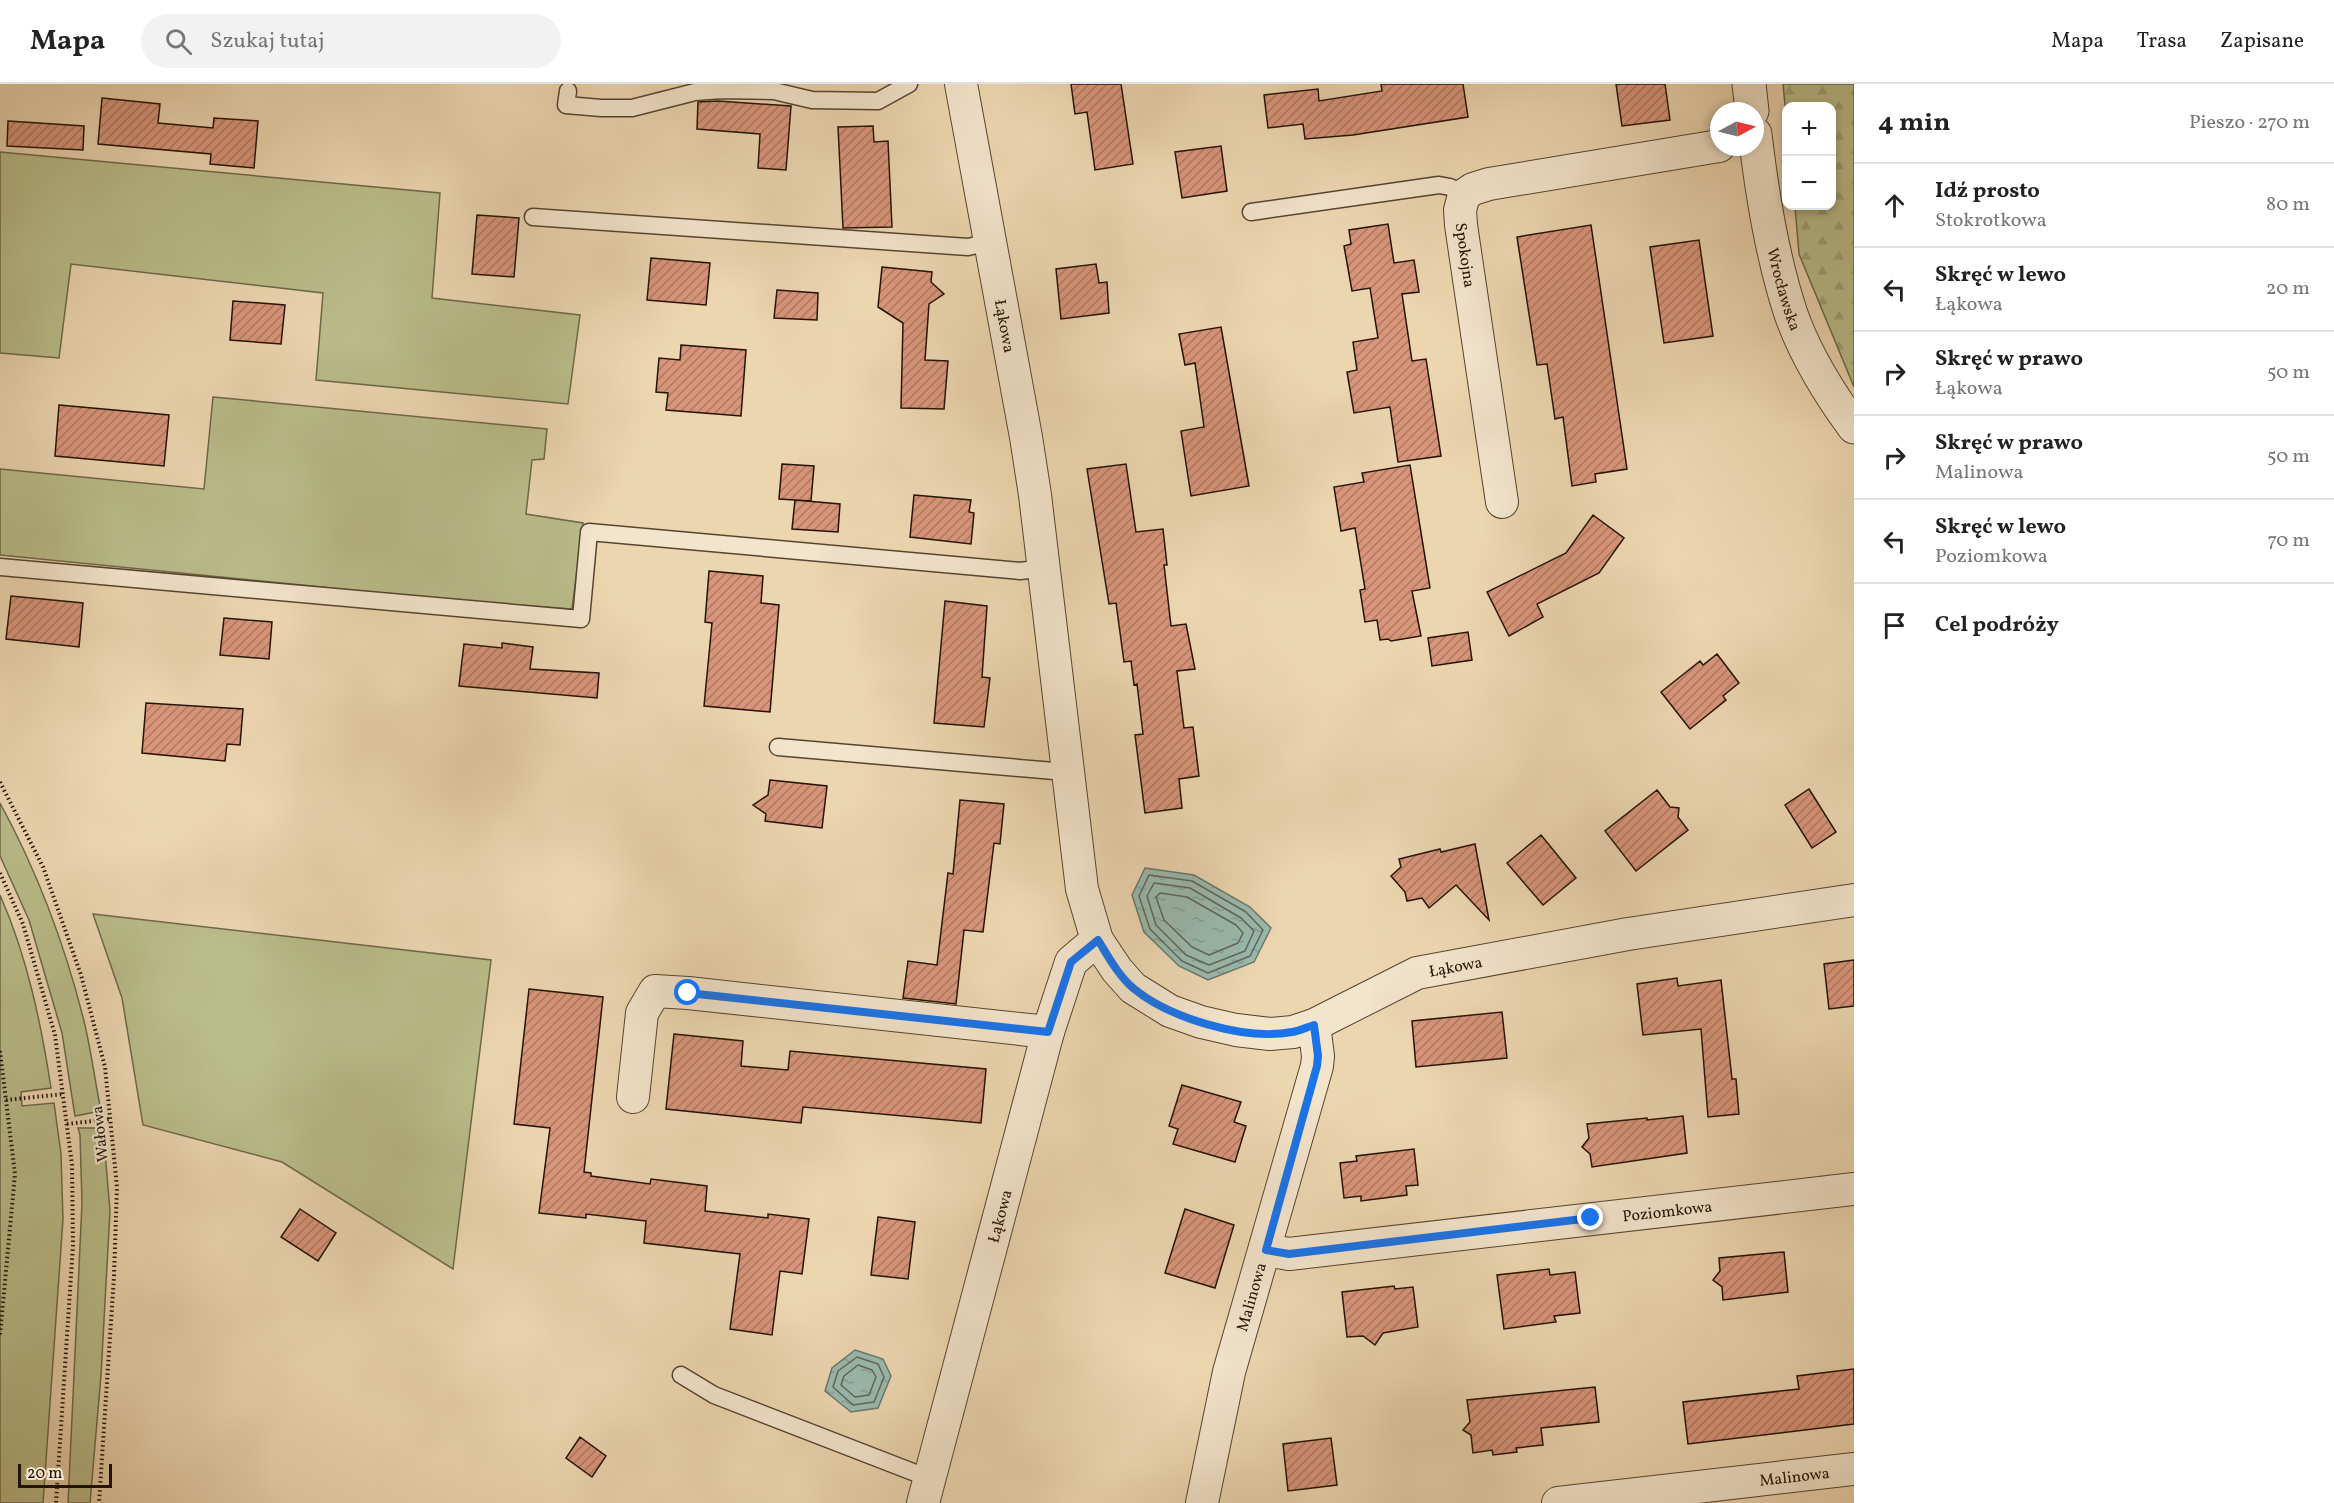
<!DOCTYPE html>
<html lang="pl">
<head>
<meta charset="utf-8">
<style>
	body { margin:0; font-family:Vollkorn,serif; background:#f2f2f2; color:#222 }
	.controls { position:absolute; right:18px; top:18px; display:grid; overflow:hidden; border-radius:12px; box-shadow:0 3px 9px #0003 }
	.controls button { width:54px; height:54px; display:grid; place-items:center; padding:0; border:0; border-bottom:2px solid #e0e0e0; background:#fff; color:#222; font:30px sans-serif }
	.compass { position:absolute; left:1710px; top:18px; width:54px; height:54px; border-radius:50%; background:#fff; box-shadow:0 3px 9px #0003; rotate:83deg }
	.scale { position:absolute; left:18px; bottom:15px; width:94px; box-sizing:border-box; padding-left:6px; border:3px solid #241306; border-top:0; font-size:16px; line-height:21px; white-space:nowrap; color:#241306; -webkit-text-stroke:4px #f3e4cc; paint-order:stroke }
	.stop { position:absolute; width:18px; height:18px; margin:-14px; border:4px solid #1a73e8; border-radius:50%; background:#fff }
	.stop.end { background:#1a73e8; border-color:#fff; box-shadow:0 2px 6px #0008 }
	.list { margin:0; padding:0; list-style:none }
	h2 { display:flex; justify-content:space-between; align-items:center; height:78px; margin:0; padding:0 24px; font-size:26px }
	h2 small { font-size:20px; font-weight:400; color:#767676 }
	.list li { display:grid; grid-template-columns:39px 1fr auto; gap:18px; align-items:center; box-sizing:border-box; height:84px; padding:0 24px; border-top:2px solid #e0e0e0 }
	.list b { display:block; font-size:22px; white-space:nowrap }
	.list p { margin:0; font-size:20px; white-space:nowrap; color:#767676 }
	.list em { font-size:20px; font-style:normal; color:#767676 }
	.icon { flex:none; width:33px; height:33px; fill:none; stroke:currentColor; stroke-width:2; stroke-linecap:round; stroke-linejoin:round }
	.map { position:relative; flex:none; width:1854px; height:1419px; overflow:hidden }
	header { display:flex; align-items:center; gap:36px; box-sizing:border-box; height:84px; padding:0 30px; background:#fff; border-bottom:2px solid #e0e0e0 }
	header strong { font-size:28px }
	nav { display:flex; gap:33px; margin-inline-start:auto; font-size:21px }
	.search { width:420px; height:54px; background:#f2f2f2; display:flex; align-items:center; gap:15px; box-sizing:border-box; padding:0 21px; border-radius:33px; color:#767676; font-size:22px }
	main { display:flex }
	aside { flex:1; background:#fff }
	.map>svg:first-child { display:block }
	.green { fill:#b9bd8a; stroke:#6e6848; stroke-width:1.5 }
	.forest { fill:url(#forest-firs); stroke:#6e6848; stroke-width:1.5 }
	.water { fill:url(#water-ripples); stroke:#6a776b; stroke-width:1.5 }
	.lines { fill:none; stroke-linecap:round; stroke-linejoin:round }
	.shore { stroke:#5e665a; stroke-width:1.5 }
	.building { fill:url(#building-hatch); stroke:#241306; stroke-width:1.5 }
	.service-casing { stroke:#564430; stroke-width:19 }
	.minor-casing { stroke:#564430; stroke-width:34 }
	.tertiary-casing { stroke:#564430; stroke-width:35 }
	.path { stroke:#241306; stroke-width:4; stroke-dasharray:1.5 3; stroke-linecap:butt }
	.service { stroke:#f3e4cc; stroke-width:16 }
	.minor { stroke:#f3e4cc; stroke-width:32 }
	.tertiary { stroke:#f3e4cc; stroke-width:33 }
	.route { stroke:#1a73e8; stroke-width:8 }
	.labels { text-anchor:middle; stroke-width:4.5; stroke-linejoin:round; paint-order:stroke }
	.street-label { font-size:16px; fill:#241306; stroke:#f3e4cc }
</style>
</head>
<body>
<header>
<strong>Mapa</strong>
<div class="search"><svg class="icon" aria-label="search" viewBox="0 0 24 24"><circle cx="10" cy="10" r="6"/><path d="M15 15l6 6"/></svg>Szukaj tutaj</div>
<nav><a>Mapa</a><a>Trasa</a><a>Zapisane</a></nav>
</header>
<main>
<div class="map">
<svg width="1854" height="1419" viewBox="0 0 1854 1419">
	<defs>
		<pattern id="forest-firs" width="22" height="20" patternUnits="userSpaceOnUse" patternTransform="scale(1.5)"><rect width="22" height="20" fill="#b9bd8a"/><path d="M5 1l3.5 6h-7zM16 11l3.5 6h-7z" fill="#9fa276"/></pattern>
		<pattern id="water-ripples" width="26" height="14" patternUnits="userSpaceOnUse" patternTransform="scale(1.5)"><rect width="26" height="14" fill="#99b9ae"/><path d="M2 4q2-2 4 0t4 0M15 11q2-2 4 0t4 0" fill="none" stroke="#849e94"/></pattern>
		<pattern id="building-hatch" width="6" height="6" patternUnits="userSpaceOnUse" patternTransform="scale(1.5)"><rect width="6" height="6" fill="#d8957a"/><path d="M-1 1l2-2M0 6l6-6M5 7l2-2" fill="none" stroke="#af7862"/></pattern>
	</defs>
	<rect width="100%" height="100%" fill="#ecd6b0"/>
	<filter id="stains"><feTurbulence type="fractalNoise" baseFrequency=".00333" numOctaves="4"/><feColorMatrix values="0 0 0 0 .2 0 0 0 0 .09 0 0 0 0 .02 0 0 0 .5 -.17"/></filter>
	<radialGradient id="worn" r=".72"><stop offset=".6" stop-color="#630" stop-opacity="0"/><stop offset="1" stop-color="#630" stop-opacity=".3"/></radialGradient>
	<!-- green -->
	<path class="green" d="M0,68L440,109L432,214L580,231L568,320L316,296L323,209L71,180L59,274L0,269Z
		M213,313L547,345L544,375L532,376L526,430L583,439L572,525L452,516L0,471V385L204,405Z
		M0,719C37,787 65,861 84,937C91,966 95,997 101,1027L75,1032L62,949L29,836L0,772Z
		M0,811C27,872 41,939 51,1004L21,1008L22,1022L54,1019L61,1070L63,1135L43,1419H0Z
		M93,830L491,876L453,1185L282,1078L143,1041L122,914Z
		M78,1044H103L110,1127L101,1291L90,1419H68L82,1119L80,1051Z"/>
	<!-- forest -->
	<path class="forest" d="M1783,0H1854V303L1799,170L1795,122H1832V22H1786V32Z"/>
	<!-- water -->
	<path class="water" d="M1145,784L1194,791L1250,823L1271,844L1254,878L1208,896L1179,882L1144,848L1132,811Z
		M855,1266L883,1275L891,1292L878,1324L851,1328L825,1307L832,1284Z"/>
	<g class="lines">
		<!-- shore -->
		<path class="shore" d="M1149,791L1192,797L1246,828L1263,846L1250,872L1208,889L1182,877L1150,845L1139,812Z
			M1154,799L1190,804L1241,834L1254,847L1245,867L1209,881L1186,871L1156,841L1147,812Z
			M1160,809L1187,813L1236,841L1243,849L1238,859L1209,871L1192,863L1164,836L1156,813Z
			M857,1273L878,1280L884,1293L874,1318L853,1321L833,1303L838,1287Z
			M858,1281L872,1286L876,1293L869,1311L855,1313L841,1301L844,1292Z"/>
	</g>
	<!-- building -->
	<path class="building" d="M1071,0H1121L1133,80L1095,86L1087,28L1075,30Z
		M1381,0H1463L1468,33L1353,51L1305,55L1303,40L1268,44L1264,11L1318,5L1319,17L1382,7Z
		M1616,0H1665L1670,36L1622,42Z
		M102,14L160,20L158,39L213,44L214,34L258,37L254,84L210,80L211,70L98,60Z
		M718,17L791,22L786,86L758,84L760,50L697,45L698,18Z
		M8,37L84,42L83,66L7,62Z
		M873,42L874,58L888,57L892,143L843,144L838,43Z
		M1221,62L1227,107L1182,114L1175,68Z
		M477,131L519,134L514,193L472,190Z
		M1388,140L1394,179L1414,176L1419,208L1402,210L1412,277L1426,275L1441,372L1398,378L1390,323L1354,329L1347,288L1357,286L1353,258L1378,254L1370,204L1352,207L1344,162L1351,160L1349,146Z
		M1591,141L1627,385L1595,390L1596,398L1572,402L1563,333L1555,335L1547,280L1537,281L1517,153Z
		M1699,156L1713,252L1664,259L1650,163Z
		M651,174L710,179L706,221L647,216Z
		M1096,180L1099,199L1107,198L1109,229L1061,235L1056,185Z
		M882,183L932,188L931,198L944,210L929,220L925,276L948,277L944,325L901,324L903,239L878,223Z
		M777,206L818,209L817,236L774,234Z
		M233,217L285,221L281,260L230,256Z
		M1221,243L1249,402L1191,412L1181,347L1204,343L1195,279L1185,281L1179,250Z
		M681,261L746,266L741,332L666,326L668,309L656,308L659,274L680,276Z
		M59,321L169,331L164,382L55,372Z
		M782,380L814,382L811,417L779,415Z
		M1126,380L1136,448L1163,445L1167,481H1164L1171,542L1186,540L1195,585L1177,587L1184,644L1193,643L1199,692L1179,695L1182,724L1145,729L1135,651L1143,650L1137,600L1134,601L1131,577L1124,578L1116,519L1109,520L1087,385Z
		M1410,381L1430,504L1412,507L1421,552L1391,557L1388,555L1380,556L1377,536L1365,538L1360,506L1365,505L1355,444L1341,447L1334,403L1364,398L1362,389Z
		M914,411L971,416L969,428L974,429L971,460L910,453Z
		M795,416L840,420L838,448L792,445Z
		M1593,431L1624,454L1599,489L1537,520L1543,533L1509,552L1487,508L1566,469Z
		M709,487L763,492L761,519L779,521L770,628L704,622L712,539L705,538Z
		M11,512L83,519L79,563L6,555Z
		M945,517L987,522L982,593L990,594L984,643L934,639Z
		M224,534L272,538L269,575L220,571Z
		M1468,548L1472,576L1432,582L1428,554Z
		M502,559L533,563L530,585L599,589L597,614L459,602L464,560L502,564Z
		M1717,570L1739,599L1723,612L1726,616L1690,645L1661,608L1700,577L1703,581Z
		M146,619L243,625L240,661L227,660L225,677L142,669Z
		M770,696L827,702L822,744L765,737L766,730L753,721L768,711Z
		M1809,705L1836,748L1812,764L1785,721Z
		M1657,706L1670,723L1679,724L1678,733L1688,746L1636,787L1605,747Z
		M960,716L1004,720L1000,760L994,759L983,848L964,846L956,920L903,914L908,877L937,881L948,789L953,790Z
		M1541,751L1576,794L1543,821L1507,779Z
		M1475,760L1489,836L1456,801L1429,824L1422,814L1407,817L1405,808L1391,792L1401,783L1399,775L1440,765L1441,768Z
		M1854,876V922L1829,925L1824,880Z
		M1677,894L1678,902L1721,896L1732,995H1736L1739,1030L1708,1033L1701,945L1643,951L1637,900Z
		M529,905L603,913L584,1088L591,1089V1092L650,1100L651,1095L707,1102L705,1127L768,1134V1130L809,1135L802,1190L780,1187L772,1251L730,1245L740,1170L644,1159L646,1137L586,1130V1134L539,1129L550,1044L514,1040Z
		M1502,928L1507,974L1416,983L1412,937Z
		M674,950L743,957L741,982L788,986L790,967L986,985L981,1039L803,1023L801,1039L666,1025Z
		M1182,1001L1241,1018L1234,1038L1246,1042L1235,1078L1173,1060L1178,1045L1169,1042Z
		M1683,1032L1687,1069L1592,1083L1590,1070L1582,1063L1589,1054L1587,1040L1647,1034V1036Z
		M1414,1065L1418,1101L1406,1102L1407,1111L1361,1117V1112L1344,1114L1340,1079L1357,1077L1356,1072Z
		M300,1125L336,1149L318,1177L281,1153Z
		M1185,1125L1234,1141L1215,1204L1165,1189Z
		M878,1133L915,1138L908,1195L871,1191Z
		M1784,1168L1788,1208L1723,1216L1722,1203L1713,1196L1720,1187L1719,1174Z
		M1549,1185L1550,1191L1575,1188L1580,1229L1554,1232L1556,1238L1504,1245L1497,1191Z
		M1394,1202L1395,1205L1413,1203L1418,1243L1383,1249L1375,1261L1363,1252L1347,1253L1342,1208Z
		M1854,1285V1340L1688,1360L1683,1318L1799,1305L1797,1292Z
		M1595,1303L1599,1338L1541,1344L1543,1361L1516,1364L1517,1368L1493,1371L1492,1366L1473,1369L1471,1351L1463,1346L1470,1338L1467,1316Z
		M580,1353L606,1372L592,1393L566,1374Z
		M1331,1354L1337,1401L1288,1407L1283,1360Z"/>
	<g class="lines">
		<!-- service casing -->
		<g class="service-casing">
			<path id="service" d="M568,7L566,21L601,24H632L695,8L722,6L774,7L812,16L878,17L909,0
				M1251,128L1439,101L1450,103L1464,111
				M533,133L968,163L990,158
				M0,483L581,535L589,448L1020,487L1045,484
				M778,663L1054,687L1068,685
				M681,1291L714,1311L931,1395"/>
		</g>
		<!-- minor casing -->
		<g class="minor-casing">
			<g id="minor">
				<path id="s1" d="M961,0L1026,353L1035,411L1082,805L1097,856L1117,886L1133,904L1170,927L1201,938L1236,946L1270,950L1293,948L1314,941L1417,889L1628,850L1854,816"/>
				<path d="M1502,418L1461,141L1460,126L1464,111L1473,105L1489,100L1719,62"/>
				<path d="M633,1013L642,929L655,907L688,909L1048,948"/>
				<path id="s2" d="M1266,1166L1289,1170L1854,1105"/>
				<path id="s3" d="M923,1419L1048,948L1071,878L1097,856"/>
				<path id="s4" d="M1202,1419L1229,1288L1317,982L1318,972L1314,941"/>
				<path id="s5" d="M1558,1419L1854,1385"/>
			</g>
		</g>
		<!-- tertiary casing -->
		<g class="tertiary-casing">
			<g id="tertiary">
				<path d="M1749,0L1752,27"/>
				<path id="s6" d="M1755,50C1762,110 1772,173 1791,230C1805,270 1829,309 1854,343"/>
			</g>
		</g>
		<!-- path -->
		<path class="path" d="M0,698L43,783L81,891L105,983L117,1103L114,1192L99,1419
			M0,789L23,840L55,951L72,1081L73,1161L56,1419
			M0,967L15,1090L0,1251
			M6,1016L64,1010
			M67,1040L110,1035"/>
		<!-- service -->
		<use href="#service" class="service"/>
		<!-- minor -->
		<use href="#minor" class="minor"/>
		<!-- tertiary -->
		<use href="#tertiary" class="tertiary"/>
	</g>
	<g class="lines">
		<!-- route -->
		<path class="route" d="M688,909L1048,948L1071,878L1098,856C1108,872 1118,891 1133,904C1169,934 1245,957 1292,948C1300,947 1307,943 1314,941L1318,972L1317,982L1266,1166L1289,1170L1591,1134"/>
	</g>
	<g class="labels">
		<!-- street labels -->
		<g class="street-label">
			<text transform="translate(1466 171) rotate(82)" y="6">Spokojna</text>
			<text dy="6" stroke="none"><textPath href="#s6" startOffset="158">Wrocławska</textPath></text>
			<text dy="6" stroke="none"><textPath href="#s1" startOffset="246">Łąkowa</textPath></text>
			<text dy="6" stroke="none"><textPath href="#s1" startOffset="1274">Łąkowa</textPath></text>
			<text transform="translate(99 1050) rotate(-96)" y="6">Wałowa</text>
			<text dy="6" stroke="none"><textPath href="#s2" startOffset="404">Poziomkowa</textPath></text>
			<text dy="6" stroke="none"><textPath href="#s3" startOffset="297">Łąkowa</textPath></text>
			<text dy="6" stroke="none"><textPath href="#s4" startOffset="212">Malinowa</textPath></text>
			<text dy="6" stroke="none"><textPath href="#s5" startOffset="238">Malinowa</textPath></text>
		</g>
	</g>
	<rect width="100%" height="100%" filter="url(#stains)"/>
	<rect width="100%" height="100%" fill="url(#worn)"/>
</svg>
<div class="controls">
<button>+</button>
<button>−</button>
</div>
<svg class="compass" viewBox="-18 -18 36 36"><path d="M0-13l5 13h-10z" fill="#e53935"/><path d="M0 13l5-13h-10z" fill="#767676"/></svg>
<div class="scale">20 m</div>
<div class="stop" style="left:688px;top:909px"></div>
<div class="stop end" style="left:1591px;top:1134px"></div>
</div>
<aside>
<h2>4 min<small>Pieszo · 270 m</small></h2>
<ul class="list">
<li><svg class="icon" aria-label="ahead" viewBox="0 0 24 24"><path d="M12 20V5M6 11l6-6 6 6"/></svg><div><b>Idź prosto</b><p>Stokrotkowa</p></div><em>80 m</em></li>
<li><svg class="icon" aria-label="left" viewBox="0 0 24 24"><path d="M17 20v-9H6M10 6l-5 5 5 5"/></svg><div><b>Skręć w lewo</b><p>Łąkowa</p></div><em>20 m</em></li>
<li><svg class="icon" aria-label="right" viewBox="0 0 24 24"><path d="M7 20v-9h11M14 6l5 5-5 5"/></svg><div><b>Skręć w prawo</b><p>Łąkowa</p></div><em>50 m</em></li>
<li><svg class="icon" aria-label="right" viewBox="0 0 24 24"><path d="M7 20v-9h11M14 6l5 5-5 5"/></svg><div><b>Skręć w prawo</b><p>Malinowa</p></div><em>50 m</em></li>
<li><svg class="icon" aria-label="left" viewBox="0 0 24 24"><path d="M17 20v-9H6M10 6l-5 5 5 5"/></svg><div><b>Skręć w lewo</b><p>Poziomkowa</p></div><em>70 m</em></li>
<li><svg class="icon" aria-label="arrive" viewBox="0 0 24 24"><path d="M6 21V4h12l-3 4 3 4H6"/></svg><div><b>Cel podróży</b></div></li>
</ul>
</aside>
</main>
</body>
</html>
